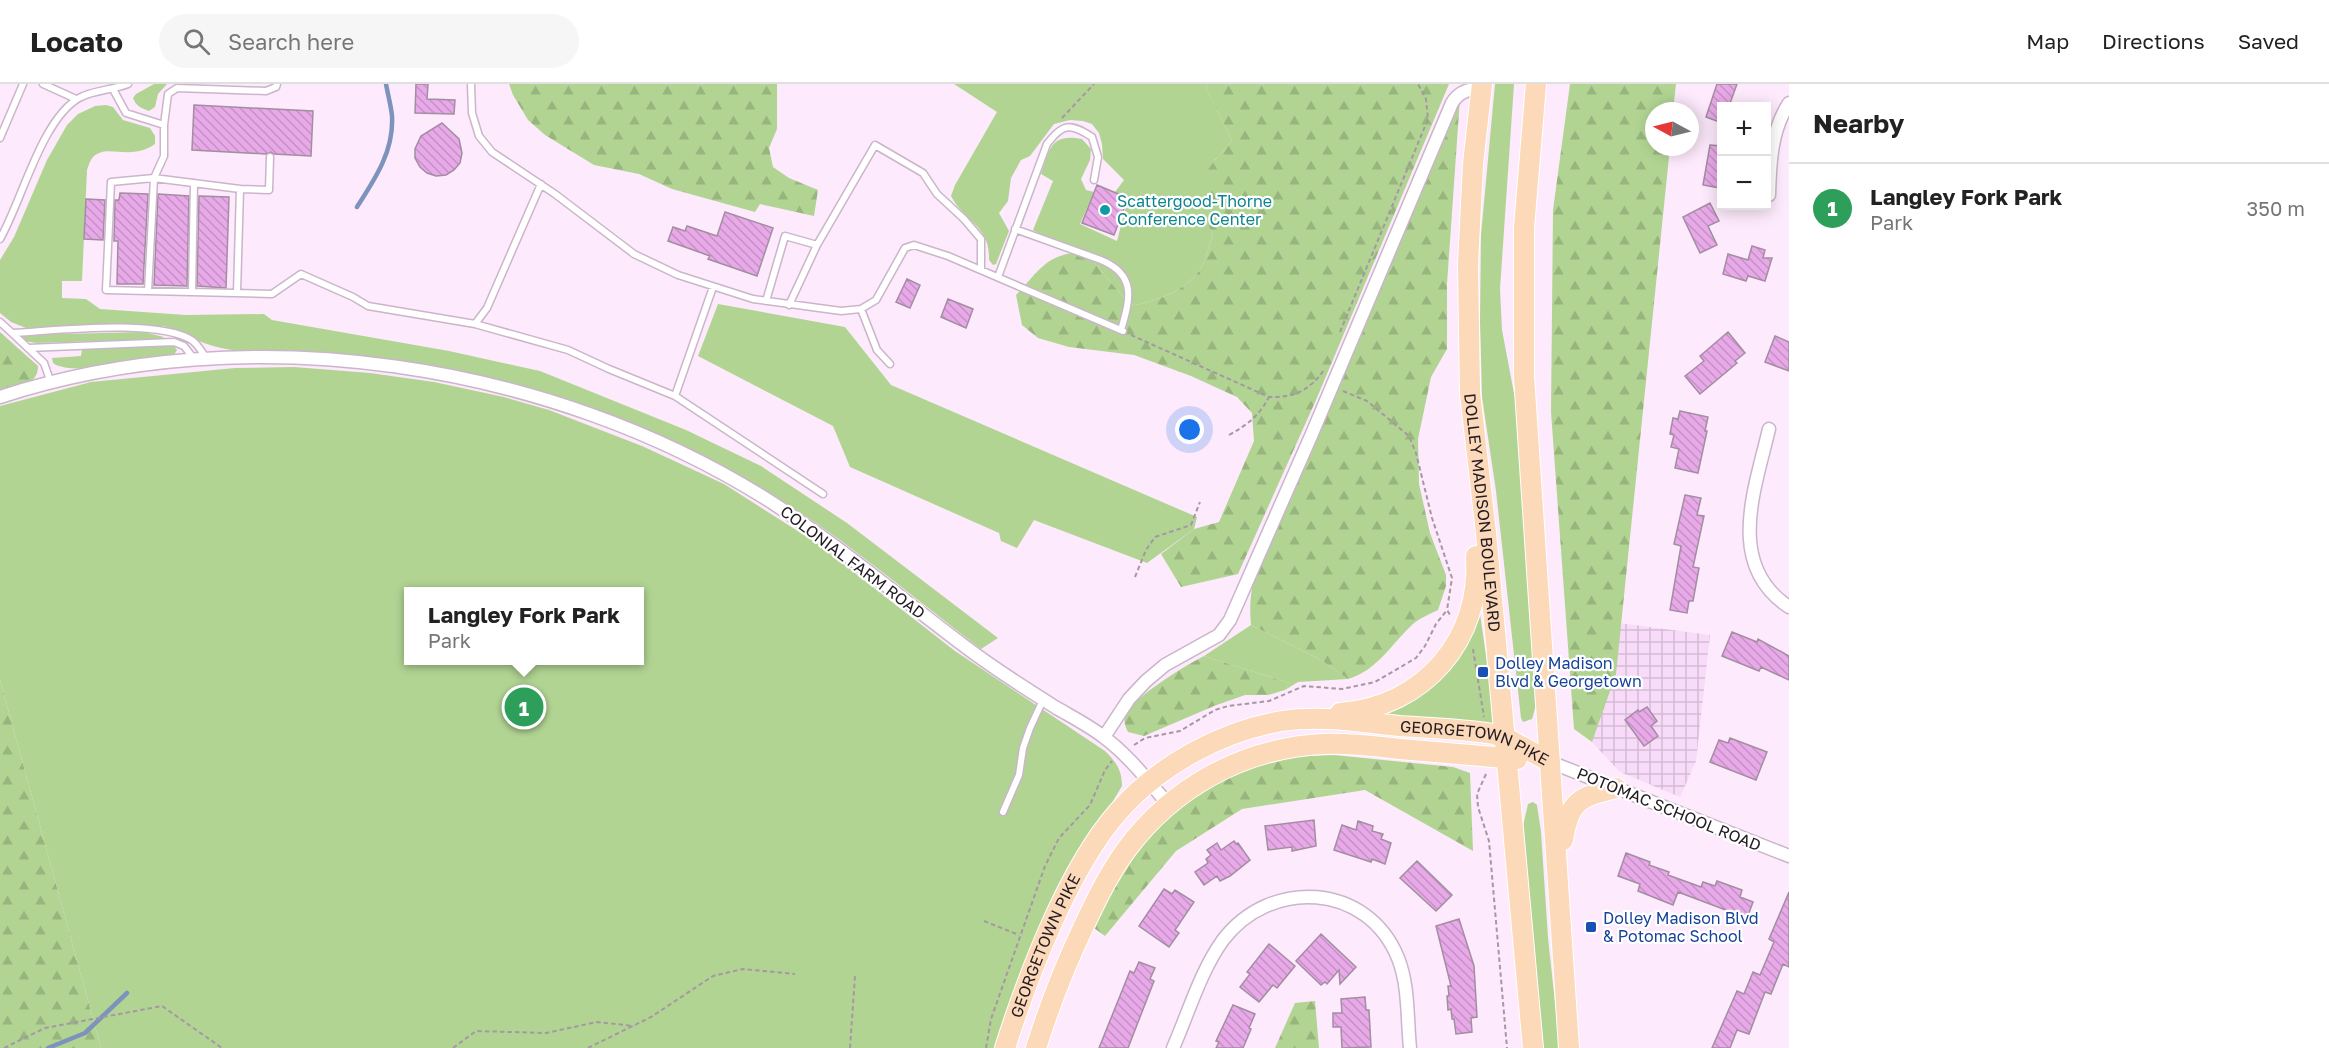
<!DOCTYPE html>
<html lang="en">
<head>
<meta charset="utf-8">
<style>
	body { margin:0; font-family:"Golos Text",sans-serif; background:#f6f6f6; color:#222 }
	.controls { position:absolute; right:18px; top:18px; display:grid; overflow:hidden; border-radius:0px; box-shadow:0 3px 15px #0003 }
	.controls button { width:54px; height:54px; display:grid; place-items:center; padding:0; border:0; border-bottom:2px solid #e0e0e0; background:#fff; color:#222; font:30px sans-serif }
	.compass { position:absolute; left:1645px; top:18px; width:54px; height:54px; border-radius:50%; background:#fff; box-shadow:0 3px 15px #0003; rotate:277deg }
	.you { position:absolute; left:1190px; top:346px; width:21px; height:21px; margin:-15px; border:4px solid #fff; border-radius:50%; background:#1a73e8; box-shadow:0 0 0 9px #1a73e833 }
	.badge { display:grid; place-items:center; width:39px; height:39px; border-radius:50%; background:#7138ae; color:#fff; font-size:20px; font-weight:700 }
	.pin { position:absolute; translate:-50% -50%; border:3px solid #fff; box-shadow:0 2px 6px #0006 }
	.popup { position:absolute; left:404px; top:503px; width:240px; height:78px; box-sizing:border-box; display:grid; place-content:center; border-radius:0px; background:#fff; filter:drop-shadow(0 2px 4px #0005); font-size:20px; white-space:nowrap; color:#767676 }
	.popup b { font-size:22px; color:#222 }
	.popup::after { content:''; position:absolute; left:50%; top:100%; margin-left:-12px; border:12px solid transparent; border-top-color:#fff }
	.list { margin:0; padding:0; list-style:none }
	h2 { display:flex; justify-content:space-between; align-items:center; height:78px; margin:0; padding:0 24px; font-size:26px }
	h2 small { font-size:20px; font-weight:400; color:#767676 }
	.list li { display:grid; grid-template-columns:39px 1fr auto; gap:18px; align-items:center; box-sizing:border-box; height:90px; padding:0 24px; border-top:2px solid #e0e0e0 }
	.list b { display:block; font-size:22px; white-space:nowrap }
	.list p { margin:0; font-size:20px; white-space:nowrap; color:#767676 }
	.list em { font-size:20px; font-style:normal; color:#767676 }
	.icon { flex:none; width:33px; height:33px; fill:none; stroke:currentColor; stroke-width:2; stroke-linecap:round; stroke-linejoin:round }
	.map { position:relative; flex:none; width:1789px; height:964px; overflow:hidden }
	header { display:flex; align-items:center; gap:36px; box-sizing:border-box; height:84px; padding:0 30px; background:#fff; border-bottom:2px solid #e0e0e0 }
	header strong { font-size:28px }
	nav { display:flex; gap:33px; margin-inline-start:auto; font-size:21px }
	.search { width:420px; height:54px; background:#f6f6f6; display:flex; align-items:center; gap:15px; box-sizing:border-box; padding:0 21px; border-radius:33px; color:#767676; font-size:22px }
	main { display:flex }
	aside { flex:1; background:#fff }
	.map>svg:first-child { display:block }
	.industrial { fill:url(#industrial-grid) }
	.green { fill:#b1d493; fill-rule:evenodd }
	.forest { fill:url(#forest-firs) }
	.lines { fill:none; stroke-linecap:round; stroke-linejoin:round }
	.stream { stroke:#7d93bc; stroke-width:4.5 }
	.building { fill:url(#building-back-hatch); stroke:#a28da1; stroke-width:1.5 }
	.service-casing { stroke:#cbb5ca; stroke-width:9 }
	.minor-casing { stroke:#cbb5ca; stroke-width:15 }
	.primary-casing { stroke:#fff; stroke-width:22 }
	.path { stroke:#a697a5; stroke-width:2; stroke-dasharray:4.5 3; stroke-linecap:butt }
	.service { stroke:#fff; stroke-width:6 }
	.minor { stroke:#fff; stroke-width:12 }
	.primary { stroke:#fbd9b9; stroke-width:20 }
	.culture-dot { fill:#0f9aa8; stroke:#fff; stroke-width:2 }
	.transit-dot { fill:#1a4fb4; stroke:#fff; stroke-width:2 }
	.labels { text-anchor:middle; stroke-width:4.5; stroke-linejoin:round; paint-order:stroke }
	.culture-label { font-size:16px; fill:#0d838f; stroke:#fff; text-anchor:start }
	.street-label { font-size:16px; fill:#231b23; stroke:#fff }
	.transit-label { font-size:16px; fill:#164399; stroke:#fff; text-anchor:start }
</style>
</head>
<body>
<header>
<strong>Locato</strong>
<div class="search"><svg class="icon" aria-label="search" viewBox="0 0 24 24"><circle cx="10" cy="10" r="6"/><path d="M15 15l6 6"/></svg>Search here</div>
<nav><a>Map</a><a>Directions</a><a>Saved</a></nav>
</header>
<main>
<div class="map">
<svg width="1789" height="964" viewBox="0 0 1789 964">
	<defs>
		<pattern id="industrial-grid" width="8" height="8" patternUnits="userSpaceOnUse" patternTransform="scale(1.5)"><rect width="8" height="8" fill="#f8dbf8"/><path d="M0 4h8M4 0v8" fill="none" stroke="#d4bbd4"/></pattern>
		<pattern id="forest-firs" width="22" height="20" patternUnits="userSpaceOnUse" patternTransform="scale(1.5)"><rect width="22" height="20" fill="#b1d493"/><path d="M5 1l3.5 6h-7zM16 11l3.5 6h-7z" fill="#98b57e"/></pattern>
		<pattern id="building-back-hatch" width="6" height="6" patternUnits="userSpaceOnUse" patternTransform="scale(1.5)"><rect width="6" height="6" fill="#e8a9e8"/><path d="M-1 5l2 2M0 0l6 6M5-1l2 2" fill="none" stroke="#c791c7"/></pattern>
	</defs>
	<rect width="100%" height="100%" fill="#fdeafc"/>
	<!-- industrial -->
	<path class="industrial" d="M1604,537L1710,551L1696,677L1680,713L1620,688L1592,658Z"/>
	<!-- green -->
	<path class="green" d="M154,0H167L158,10L155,23L149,27C141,24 136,22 133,14L136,10Z
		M954,0H1206L1207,6L1232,57L1215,76L1199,122L1213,151C1209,160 1207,173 1202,182C1187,208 1158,216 1131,222L1086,169L1070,168L1033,146L1053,97L1041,90C1050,64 1051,49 1082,55L1091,65L1090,76L1081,95L1086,106L1094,108L1080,140L1117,157L1128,114L1115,108L1124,96L1103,75L1102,60L1099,49L1092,40L1083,37L1070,36L1054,40L1030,72L1021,76L1011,94L1008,117L999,129L1009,147L996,180L993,181L989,176C990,141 966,140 951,112L955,101L997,28Z
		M1495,0H1514L1500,205L1502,246L1519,336L1538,614L1532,635L1523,638L1521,634L1496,407L1482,313L1480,237L1481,151Z
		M106,21L113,23L123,36L150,44L155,52V60C133,76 111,62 97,70C91,73 89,80 87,86L82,197H62V214L86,215L100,225L186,231L264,230L272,236L449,267L540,287L686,346L761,382L847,439L998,554L981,565C915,515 851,460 781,416C676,351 557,305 435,283C406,278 375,272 345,271C305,268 247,273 210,261C194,256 180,247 164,242L26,244L11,238L0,229V176L14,153L47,76L67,41L78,30L95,22Z
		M718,220L845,243L891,301L1197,433L1194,445L1147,479L1034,436L1017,464L1001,457L999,449L850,383L833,342L698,272Z
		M143,248L164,253L161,255L36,259L25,257L22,251Z
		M174,262L177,266L172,274C147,277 72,293 53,279L52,274L81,272L82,265Z
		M294,283L370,289L434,298L504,313L549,326L642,362L724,400L815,458L955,567L1105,667C1116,678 1122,686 1122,702L1075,781L998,964H101L0,596V322L91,298L235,284ZM408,508H640V576H408Z
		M1480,530L1497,647L1355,633L1466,559Z
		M1251,541L1321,576L1348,595L1298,598L1285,606L1289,599L1204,572Z
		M1533,718L1537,721L1541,748L1548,854L1560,964H1542L1523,760V742L1528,720Z"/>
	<!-- forest -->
	<path class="forest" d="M509,0H777V45L769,64L773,83L789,94L818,106L814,132L760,120L755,128L672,105L639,90L594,81L545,51L528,36L513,11Z
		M1206,0H1449L1316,316L1238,490L1181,503L1161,470L1194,445L1219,438L1254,357L1252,329L1237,313L1191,292L1134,271L1069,263L1038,254L1022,241L1016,211C1040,186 1048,167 1086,169L1131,222C1158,216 1187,208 1202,182C1207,173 1209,160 1213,151C1209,142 1203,133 1200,124C1192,98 1216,75 1232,57L1207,6Z
		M1570,0H1676L1673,27H1654V63H1670L1616,590L1592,658L1574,645L1551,328L1553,126Z
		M1460,14L1447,200V265L1431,293L1418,355L1419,400L1430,449L1446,491V502L1438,526C1430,530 1420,534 1413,540C1392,559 1377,587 1348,595L1321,576L1251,541C1249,519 1251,507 1256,486Z
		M0,248L38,282C38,303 16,302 0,306Z
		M1204,572L1289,599L1285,606L1268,611H1245L1214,622L1144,652L1128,648C1125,642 1123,637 1126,631C1133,613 1186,581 1204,572Z
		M0,596L101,964H0Z
		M1334,671L1453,683L1470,689L1473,767L1365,706L1242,725L1176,767L1105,852L1094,844C1103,808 1133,766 1158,739C1175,720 1220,692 1243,683C1271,672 1304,672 1334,671Z
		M1315,917L1319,964H1275L1295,919Z"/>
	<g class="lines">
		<!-- stream -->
		<path class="stream" d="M357,123C375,95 394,67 392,32C391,22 388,11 386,0
			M48,964L85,949L127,909"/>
	</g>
	<!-- building -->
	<path class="building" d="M416,0H428L427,15L455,16L454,30L415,29Z
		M1717,0H1737L1729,22H1722V39L1706,33Z
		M194,21L313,27L311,72L274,70L271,68L266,70L192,66Z
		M442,39L459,55L462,69L460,79L454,86L446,91L436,92L427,89L420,83L415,74V65L421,52Z
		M1710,61L1722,62L1720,104L1703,101Z
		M1097,101L1128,114L1114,151L1082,139Z
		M120,109L148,110L143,200H117L118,157H114L115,116H119Z
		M158,110L189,112L187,202L154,201Z
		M199,112L229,113L226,204L197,202Z
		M86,115L105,116L103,156L84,155Z
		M1710,119L1719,137L1708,142L1717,161L1700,169L1683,133Z
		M725,128L773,144L757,192L708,175L710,172L668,157L673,143L685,147L687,142L717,152Z
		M1752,162L1765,166L1763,174H1772L1765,197L1748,192L1746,197L1723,190L1728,170L1748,176Z
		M907,195L920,201L910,224L896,218Z
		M948,215L973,225L966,244L941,233Z
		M1728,248L1745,269L1735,277L1737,279L1700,310L1685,292L1704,277L1700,272Z
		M1775,252L1789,258V287L1765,278Z
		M1680,327L1708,333L1705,347H1707L1698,389L1675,384L1679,365L1671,363L1674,351L1670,350L1673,334L1678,335Z
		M1685,411L1701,414L1697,431L1704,432L1693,483L1699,484L1693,517H1689L1687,529L1670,526L1681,462L1674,460Z
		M1732,548L1757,558L1758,555L1789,572V596L1761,583L1759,587L1722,572Z
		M1647,623L1657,637L1651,642L1658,652L1644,662L1625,636L1638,626L1639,628Z
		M1730,654L1767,668L1756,696L1710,678L1719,656L1728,659Z
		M1314,736L1316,762L1292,767V763L1268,766L1265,742Z
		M1358,737L1373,742L1372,747L1383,750L1381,755L1391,759L1385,780L1372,775L1371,778L1334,766L1342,741L1356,746Z
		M1234,757L1236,760L1238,759L1250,776L1230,792L1220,797L1217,792L1204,801L1195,788L1208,779L1206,775L1211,771L1207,766L1217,759L1221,766Z
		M1626,769L1650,778L1649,781L1669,788L1668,791L1701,803L1703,798L1715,802L1717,797L1742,806L1740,813L1753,818L1747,834L1678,808L1673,821L1638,807L1640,800L1618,792Z
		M1417,777L1452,811L1436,827L1400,794Z
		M1164,805L1172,810L1175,806L1194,818L1175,846L1179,849L1169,863L1139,842Z
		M1789,808V883L1783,880L1771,910L1765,908L1749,950L1737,946L1730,964H1712L1737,907L1744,910L1753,888L1760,891L1774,858L1769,855Z
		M1459,835L1474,882L1477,933L1471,934L1472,948L1456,950L1454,935H1452L1451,925L1448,926L1447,912H1449L1448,902H1451L1436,842Z
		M1321,850L1356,883L1340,900L1339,886L1327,900L1325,898L1321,901L1296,877Z
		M1269,860L1295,882L1277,904L1273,901L1259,918L1240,903L1250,890L1247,888Z
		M1139,878L1155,884L1150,895L1154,897L1128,964H1099L1130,887L1134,889Z
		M1365,913L1366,926H1369L1371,963L1342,964L1341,943H1333V929H1342L1341,915Z
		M1233,921L1255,930L1249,944L1251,945L1243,964H1216L1219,958L1216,957Z"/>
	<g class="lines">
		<!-- service casing -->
		<g class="service-casing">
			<path id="service" d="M43,0L76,15
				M471,0L472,29L479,52L492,68L555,110L634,170L678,191L753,215L841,227L861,225L876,216L905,164L914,161L948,172L1123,247
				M113,5L126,29L164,41V72L154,94L111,98L106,206L272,210L301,190L353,213L368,222L475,240L487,224L541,100
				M164,41L168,10L177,4L266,7L276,3L277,0
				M0,54L23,0
				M1015,145L1101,176C1137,191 1130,215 1121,246
				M0,155C22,117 41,36 79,14C93,6 113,6 128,0
				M998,193L1047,60C1063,39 1070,39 1092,53L1098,73L1094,96
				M148,207L154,94L240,105
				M192,208L194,99
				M237,209L240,105L269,106L270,73
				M766,217L785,152L817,161L875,61L923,89L937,110L964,135L981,155V186
				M789,221L817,161
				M861,225L877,266L890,280
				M0,238L12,249C54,247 159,234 193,257C199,262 203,269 207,276
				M475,240L568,266L609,285L675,312L823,410
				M12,249L44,279L51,299
				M28,264L174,258L184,262L194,275
				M675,312L713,203
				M1003,728L1019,691L1023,664L1030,644L1043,616"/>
		</g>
		<!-- minor casing -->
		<g class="minor-casing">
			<path id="minor" d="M1769,111C1770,78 1771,47 1789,19
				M0,313C248,232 549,278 768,416C837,460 898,512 963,561C992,583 1023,603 1055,623C1072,633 1090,642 1105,654C1129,672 1148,697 1168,720
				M1769,345C1755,405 1725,481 1789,523
				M1104,653L1129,615L1146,597L1165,581L1219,551L1230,536L1311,352L1452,19C1459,7 1469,6 1481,3
				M1550,678L1789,772
				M1173,964C1188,930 1201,886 1223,856C1270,794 1367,798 1398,874C1409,901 1407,935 1410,964"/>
		</g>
		<!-- primary casing -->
		<g class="primary-casing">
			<g id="primary">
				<path id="s1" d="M1482,0L1473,80L1468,181L1470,309L1486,449L1533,964"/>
				<path d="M1536,0L1524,144V292L1569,964"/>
				<path d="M1340,629C1424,623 1482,555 1476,472"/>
				<path d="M1563,756C1569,717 1579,713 1616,704"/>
				<path id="s2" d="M1005,964C1028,892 1068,785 1118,728C1158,682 1221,647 1282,637C1320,631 1361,638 1399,642C1430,644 1463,645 1494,650L1510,656L1550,678"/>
				<path d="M1036,964C1049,923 1064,884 1082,846C1095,818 1108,791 1126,766C1173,703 1243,664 1323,660C1348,659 1374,662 1400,665C1439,668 1478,672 1517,675"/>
			</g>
		</g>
		<!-- path -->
		<path class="path" d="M1062,34L1094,0
			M1340,248L1428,35L1426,15L1418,0
			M1131,251L1269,313C1294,314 1310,306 1324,286
			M1343,307L1367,317L1409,352L1416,369L1432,434L1452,494L1447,526L1450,531
			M1229,351C1247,341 1259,332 1269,313
			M1135,493L1146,466L1155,453L1191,441L1200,418
			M1473,565L1484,633
			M1134,661L1145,654L1180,647L1215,626L1228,622L1269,617L1304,602L1342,605L1375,598L1416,574L1425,562L1436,540L1447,526
			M1486,690L1477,710L1478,723L1489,757L1507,964
			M984,837L1019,851
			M4,964L45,944L162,922L222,964
			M453,964L476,947L546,949L597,938L634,942
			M588,964L651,933L713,892L743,885L795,890
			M850,964L855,892
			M986,964L991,935L1045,782L1059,754L1090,721L1105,686L1112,677"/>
		<!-- service -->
		<use href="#service" class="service"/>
		<!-- minor -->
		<use href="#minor" class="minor"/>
		<!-- primary -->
		<use href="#primary" class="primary"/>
	</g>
	<!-- markers -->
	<circle class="culture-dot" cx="1105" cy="126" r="6"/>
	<g class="transit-dot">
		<rect x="1477" y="582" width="12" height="12" rx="3"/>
		<rect x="1585" y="837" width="12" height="12" rx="3"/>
	</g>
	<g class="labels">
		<!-- culture labels -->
		<g class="culture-label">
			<text x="1117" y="123">Scattergood-Thorne<tspan x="1117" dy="18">Conference Center</tspan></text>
		</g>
		<!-- street labels -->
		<g class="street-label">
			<text dy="6" stroke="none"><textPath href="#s1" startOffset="430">DOLLEY MADISON BOULEVARD</textPath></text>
			<text transform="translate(853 478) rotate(37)" y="6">COLONIAL FARM ROAD</text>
			<text dy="6" stroke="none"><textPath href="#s2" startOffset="650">GEORGETOWN PIKE</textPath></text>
			<text transform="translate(1669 725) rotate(22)" y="6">POTOMAC SCHOOL ROAD</text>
			<text dy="6" stroke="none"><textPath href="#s2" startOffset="110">GEORGETOWN PIKE</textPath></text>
		</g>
		<!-- transit labels -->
		<g class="transit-label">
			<text x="1495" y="585">Dolley Madison<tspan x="1495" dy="18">Blvd &amp; Georgetown</tspan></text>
			<text x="1603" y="840">Dolley Madison Blvd<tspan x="1603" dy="18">&amp; Potomac School</tspan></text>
		</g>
	</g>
</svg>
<div class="controls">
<button>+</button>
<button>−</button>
</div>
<svg class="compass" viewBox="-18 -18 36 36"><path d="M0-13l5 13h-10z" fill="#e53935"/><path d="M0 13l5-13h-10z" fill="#767676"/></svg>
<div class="you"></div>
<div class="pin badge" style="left:524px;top:623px;background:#2e9e5b">1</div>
<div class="popup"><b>Langley Fork Park</b>Park</div>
</div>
<aside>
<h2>Nearby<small></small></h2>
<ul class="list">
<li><span class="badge" style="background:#2e9e5b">1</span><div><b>Langley Fork Park</b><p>Park</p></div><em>350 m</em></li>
</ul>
</aside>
</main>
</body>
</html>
